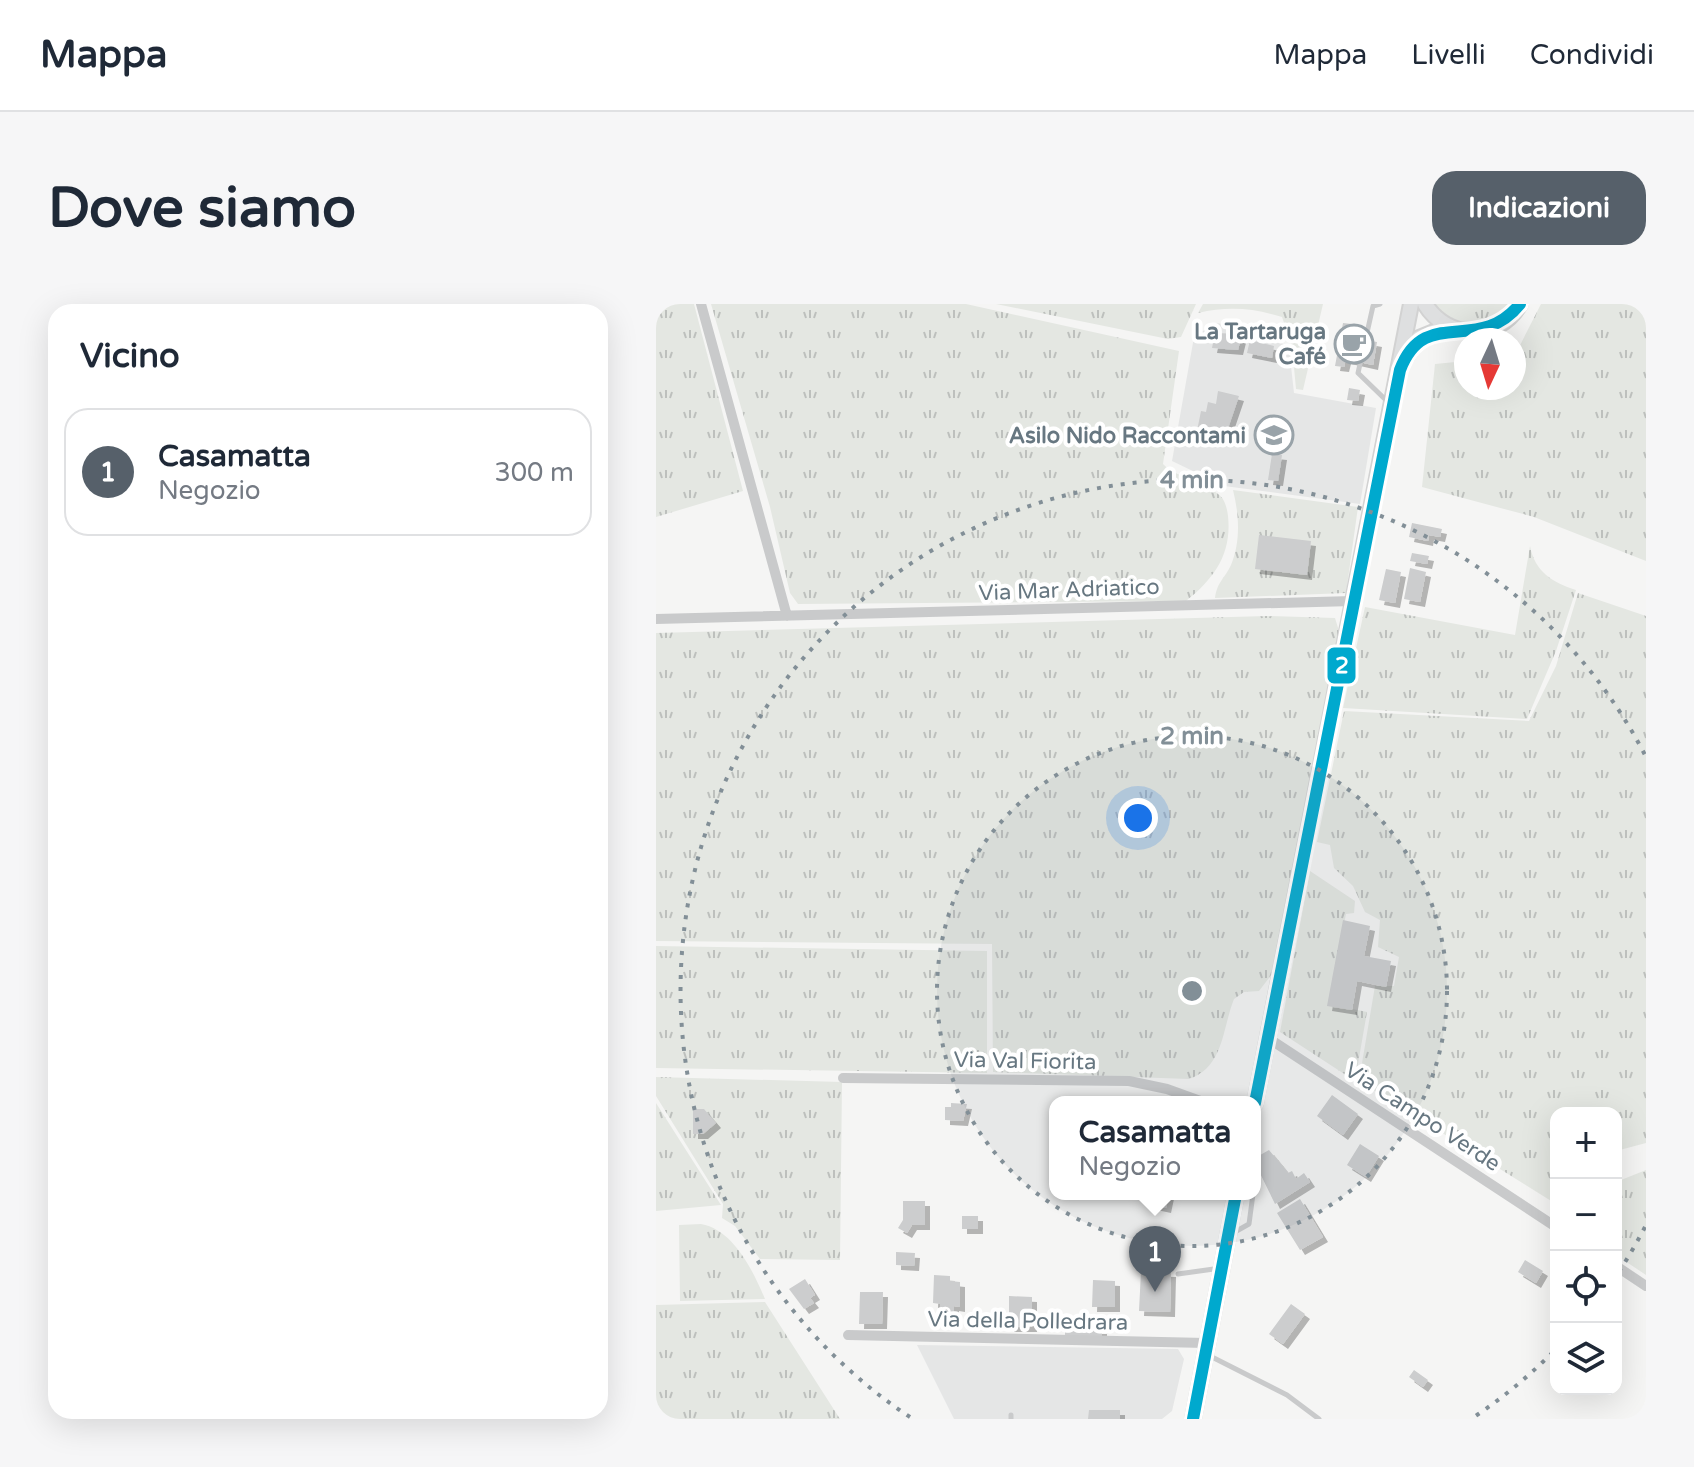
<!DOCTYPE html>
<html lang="it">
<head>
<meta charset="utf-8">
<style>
	body { margin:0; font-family:"Varela Round",sans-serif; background:#f6f6f7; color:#1f2937 }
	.controls { position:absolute; right:24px; bottom:24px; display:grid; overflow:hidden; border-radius:16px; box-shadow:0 8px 32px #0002 }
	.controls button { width:72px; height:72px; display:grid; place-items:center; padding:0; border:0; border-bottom:2px solid #e0e1e3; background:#fff; color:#1f2937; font:40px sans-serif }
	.compass { position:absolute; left:798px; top:24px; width:72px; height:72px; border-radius:50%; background:#fff; box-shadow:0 8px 32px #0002; rotate:184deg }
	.you { position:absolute; left:482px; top:514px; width:28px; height:28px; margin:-20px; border:6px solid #fff; border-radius:50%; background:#1a73e8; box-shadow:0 0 0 12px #1a73e833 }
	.badge { display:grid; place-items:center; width:52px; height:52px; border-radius:50%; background:#56606a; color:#fff; font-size:26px; font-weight:700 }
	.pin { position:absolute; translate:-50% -66px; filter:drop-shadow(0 2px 4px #0008) }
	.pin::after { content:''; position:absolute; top:42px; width:28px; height:24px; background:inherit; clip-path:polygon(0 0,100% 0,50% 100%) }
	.popup { position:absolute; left:393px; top:792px; width:212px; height:104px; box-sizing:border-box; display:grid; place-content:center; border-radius:16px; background:#fff; filter:drop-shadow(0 2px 6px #0005); font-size:26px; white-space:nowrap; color:#747a83 }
	.popup b { font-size:30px; color:#1f2937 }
	.popup::after { content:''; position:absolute; left:50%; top:100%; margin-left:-16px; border:16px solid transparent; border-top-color:#fff }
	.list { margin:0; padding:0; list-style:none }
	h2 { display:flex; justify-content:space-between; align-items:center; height:104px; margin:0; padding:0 32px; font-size:34px }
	h2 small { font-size:26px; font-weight:400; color:#747a83 }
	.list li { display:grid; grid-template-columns:52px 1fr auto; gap:24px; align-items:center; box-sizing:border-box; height:128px; margin:0 16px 16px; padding:0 16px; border:2px solid #e0e1e3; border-radius:24px }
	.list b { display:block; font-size:30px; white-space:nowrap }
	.list p { margin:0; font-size:26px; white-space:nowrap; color:#747a83 }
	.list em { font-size:26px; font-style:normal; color:#747a83 }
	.icon { flex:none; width:44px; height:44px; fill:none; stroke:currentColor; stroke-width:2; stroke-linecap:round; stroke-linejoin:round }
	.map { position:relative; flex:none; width:990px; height:1115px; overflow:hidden; border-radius:24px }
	header { display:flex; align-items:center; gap:48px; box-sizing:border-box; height:112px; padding:0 40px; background:#fff; border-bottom:2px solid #e0e1e3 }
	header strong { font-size:38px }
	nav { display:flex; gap:44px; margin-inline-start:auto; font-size:28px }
	.intro { display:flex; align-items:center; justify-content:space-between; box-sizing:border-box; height:192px; padding:0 48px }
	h1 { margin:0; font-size:56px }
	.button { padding:20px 36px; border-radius:24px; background:#56606a; color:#fff; font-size:28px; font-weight:700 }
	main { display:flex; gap:48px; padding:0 48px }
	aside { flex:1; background:#fff; border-radius:24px; box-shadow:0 8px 32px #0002 }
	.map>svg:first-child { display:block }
	.built { fill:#e5e6e6 }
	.grass { fill:url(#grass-tufts) }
	.building { fill:#cccdce; filter:url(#shadow) }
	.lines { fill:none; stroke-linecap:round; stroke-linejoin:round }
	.secondary-casing { stroke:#d2d2d2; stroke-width:18 }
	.lane { stroke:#c9cacb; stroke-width:5 }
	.street { stroke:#c9cacb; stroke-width:10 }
	.secondary { stroke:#dedfe0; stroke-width:14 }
	.bus-1-casing { stroke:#fff; stroke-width:18 }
	.bus-1 { stroke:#00a9ce; stroke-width:12 }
	.ring { fill:none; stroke:#828f97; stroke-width:4; stroke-dasharray:4 8 }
	.labels { text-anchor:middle; stroke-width:8; stroke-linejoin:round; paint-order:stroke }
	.poi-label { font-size:22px; font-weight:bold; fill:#677781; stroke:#fff; text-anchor:end }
	.street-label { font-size:22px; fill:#677781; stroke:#fff }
	.centre { fill:#828f97; stroke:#fff; stroke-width:4 }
	.ring-label { font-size:24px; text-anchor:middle; font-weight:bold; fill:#828f97; stroke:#fff; stroke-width:8; stroke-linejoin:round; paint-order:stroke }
	.line-badge { stroke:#fff; stroke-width:3 }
	.badge-label { font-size:22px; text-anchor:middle; font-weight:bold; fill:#fff }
</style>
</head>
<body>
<header>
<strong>Mappa</strong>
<nav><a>Mappa</a><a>Livelli</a><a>Condividi</a></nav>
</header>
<div class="intro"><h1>Dove siamo</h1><a class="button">Indicazioni</a></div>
<main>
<aside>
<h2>Vicino<small></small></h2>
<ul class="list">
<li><span class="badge">1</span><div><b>Casamatta</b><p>Negozio</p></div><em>300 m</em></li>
</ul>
</aside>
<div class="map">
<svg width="990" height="1115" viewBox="0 0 990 1115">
	<defs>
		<pattern id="grass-tufts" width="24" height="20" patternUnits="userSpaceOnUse" patternTransform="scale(2)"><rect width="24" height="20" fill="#e4e7e2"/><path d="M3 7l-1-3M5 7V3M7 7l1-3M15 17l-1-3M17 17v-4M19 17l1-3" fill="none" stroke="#bdc0bd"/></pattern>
		<filter id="shadow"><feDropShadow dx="5" dy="5" stdDeviation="0" flood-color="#0004"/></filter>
	</defs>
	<rect width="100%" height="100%" fill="#f5f5f4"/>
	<!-- built -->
	<path class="built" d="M559,19L601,23L633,44L638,89L720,104L704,200L568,182L516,157L538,33Z
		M261,1041L522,1045L528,1055L516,1107L506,1115H298Z"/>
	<!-- grass -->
	<path class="grass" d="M0,0H38L87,187L0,213Z
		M55,0H310L523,47L507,160C522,175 546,176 562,190C569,195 571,204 572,212C576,249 559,274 530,297L142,300L134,289L114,203Z
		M340,0H540L525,33L512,35Z
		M547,0H667L647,86L640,85L636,42L626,13C597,4 572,2 542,9Z
		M779,0H856C837,25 797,32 779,0Z
		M885,0H990V257L878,213L766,183L779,60L810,57V84H858V53Z
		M577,186L702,203L690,289L559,294C561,278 569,274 575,261C585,237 583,210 577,186Z
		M874,242C879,268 896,278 920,286L900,347L871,415L687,404L709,303L859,331Z
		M922,289L990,312V839L960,847V809H900V900L703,777L719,682H738L743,653L722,643L724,616L709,608L697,582L678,564L674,541L661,538L688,407L873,417L900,362Z
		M611,312L679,314L683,327L616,670L603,687L588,688L578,695C566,725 568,763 533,775L337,768L336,640L0,637V329Z
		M654,567L699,597L698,609L690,610L672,700L711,708L699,777L624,728Z
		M0,642L331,647V769L0,764Z
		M0,773L186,778L184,956L104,955L79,922L66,914L67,900L0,792Z
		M0,799L65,901L0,907Z
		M990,866V971L960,951V878Z
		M45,920C78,926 97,967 109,995L24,997L23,921Z
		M109,998L184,1115H0V1001Z"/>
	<!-- building -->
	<path class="building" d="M687,19L696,20L694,33L721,38L717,61L690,55L688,63L679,62Z
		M559,29L586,30L582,46L556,44Z
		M594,36L618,42L616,54L591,49Z
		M693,84L704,86L702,97L691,96Z
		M562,87L583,92L569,133L541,127L545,107L550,108L552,98L560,100Z
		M616,150L626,151L622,177L612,176Z
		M756,219L786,225L784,233L773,231L772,237L753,233Z
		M603,231L655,237L651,271L599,265Z
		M756,249L773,252L771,260L754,257Z
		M754,264L770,268L764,298L748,295Z
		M730,265L745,268L739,299L723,296Z
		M687,616L714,622L708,652L735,657L730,683L701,677L696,706L671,702Z
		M676,791L702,810L687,831L661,812Z
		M295,799L311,800L307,817L289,816V803H295Z
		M37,805H48L60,819L47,830H37Z
		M704,840L723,852L710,873L691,861Z
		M613,846L632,869L636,867L640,875L648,869L654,878L619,900L599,859V854Z
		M499,890H513L510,904L496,901Z
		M644,895L667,933L644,946L621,909Z
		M247,897H269V921H256L251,929L242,924L247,916Z
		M306,912H322V925H306Z
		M240,948L259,949L258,962L240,961Z
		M869,956L887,967L880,979L862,968Z
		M485,967L515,968L514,1008L483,1007Z
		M278,971L294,972V977L304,978V1003L298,1002V1010H284V1000L277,999Z
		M149,975L159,991L154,994L158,999L148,1005L133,985Z
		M437,976L459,977V1003H436Z
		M204,988H227L226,1020H203Z
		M353,992L376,993V1023H353Z
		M635,1000L649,1010L627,1040L613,1030Z
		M409,1017H426V1025H446V1033H409Z
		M758,1066L772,1076L767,1083L753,1073Z
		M433,1106H464V1115H432Z"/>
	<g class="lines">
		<!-- secondary casing -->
		<g class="secondary-casing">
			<path id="secondary" d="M769,0C791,36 842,38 864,0
				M750,53L763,34L790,23
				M599,799L755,0
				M537,1115L580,890"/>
		</g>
		<!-- lane -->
		<path class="lane" d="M724,0L717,2L702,69L734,100
			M577,929L593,920L597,890
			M522,970L565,964
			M550,1050L631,1091L663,1115
			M355,1115V1111"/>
		<!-- street -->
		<path class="street" d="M45,0L131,312
			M0,315L697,297
			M612,734L900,923
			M187,774L473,777L511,785L547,798
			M960,962L990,982
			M192,1031L550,1039"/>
		<!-- secondary -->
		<use href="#secondary" class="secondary"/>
		<!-- bus-1 casing -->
		<g class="bus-1-casing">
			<path id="bus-1" d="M599,799L744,66C769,0 822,52 864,0
				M537,1115L580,890"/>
		</g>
		<!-- bus-1 -->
		<use href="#bus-1" class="bus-1"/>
	</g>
	<!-- distance rings -->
	<circle cx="536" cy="687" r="255" fill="#828f97" fill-opacity=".12"/>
	<g class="ring">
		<circle cx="536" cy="687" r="255"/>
		<path d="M989 923A511 511 0 0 1 962 969M897 1048A511 511 0 0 1 818 1113M254 1113A511 511 0 1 1 989 451"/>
	</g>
	<!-- icons -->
	<defs>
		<g id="cafe-ring" transform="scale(2)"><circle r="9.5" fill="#fff" stroke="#99a3a9" stroke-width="1.5"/><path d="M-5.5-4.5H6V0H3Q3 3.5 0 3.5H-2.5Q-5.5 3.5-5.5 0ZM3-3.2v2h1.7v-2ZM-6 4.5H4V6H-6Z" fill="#99a3a9"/></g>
		<g id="school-ring" transform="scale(2)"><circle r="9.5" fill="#fff" stroke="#99a3a9" stroke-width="1.5"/><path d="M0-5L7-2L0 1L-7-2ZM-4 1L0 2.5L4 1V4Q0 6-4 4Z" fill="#99a3a9"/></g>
	</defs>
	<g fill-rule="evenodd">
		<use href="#cafe-ring" x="698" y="40"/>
		<use href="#school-ring" x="618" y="131"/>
	</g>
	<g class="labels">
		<!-- poi labels -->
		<g class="poi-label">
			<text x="670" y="35">La Tartaruga<tspan x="670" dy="25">Café</tspan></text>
			<text x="590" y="139">Asilo Nido Raccontami</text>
		</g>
		<!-- street labels -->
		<g class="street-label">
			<text transform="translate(413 285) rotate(-2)" y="8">Via Mar Adriatico</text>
			<text transform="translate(369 756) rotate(1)" y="8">Via Val Fiorita</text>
			<text transform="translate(767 812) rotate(33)" y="8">Via Campo Verde</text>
			<text transform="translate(372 1016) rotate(1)" y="8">Via della Polledrara</text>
		</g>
	</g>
	<circle cx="536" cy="687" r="12" class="centre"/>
	<g class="ring-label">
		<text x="536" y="184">4 min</text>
		<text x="536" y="440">2 min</text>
	</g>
	<rect class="line-badge" x="670" y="342" width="31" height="39" rx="8" fill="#00a9ce"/>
	<g class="badge-label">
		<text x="686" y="369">2</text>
	</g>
</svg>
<div class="controls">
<button>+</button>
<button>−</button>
<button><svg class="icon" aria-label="locate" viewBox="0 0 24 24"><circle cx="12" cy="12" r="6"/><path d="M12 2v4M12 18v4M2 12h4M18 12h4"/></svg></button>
<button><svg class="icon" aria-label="layers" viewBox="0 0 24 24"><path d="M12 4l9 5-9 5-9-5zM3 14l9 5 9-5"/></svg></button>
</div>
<svg class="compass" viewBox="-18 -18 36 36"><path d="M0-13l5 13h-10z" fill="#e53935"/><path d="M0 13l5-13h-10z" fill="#747a83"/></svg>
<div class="you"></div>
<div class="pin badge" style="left:499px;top:988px">1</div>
<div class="popup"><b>Casamatta</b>Negozio</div>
</div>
</main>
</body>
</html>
